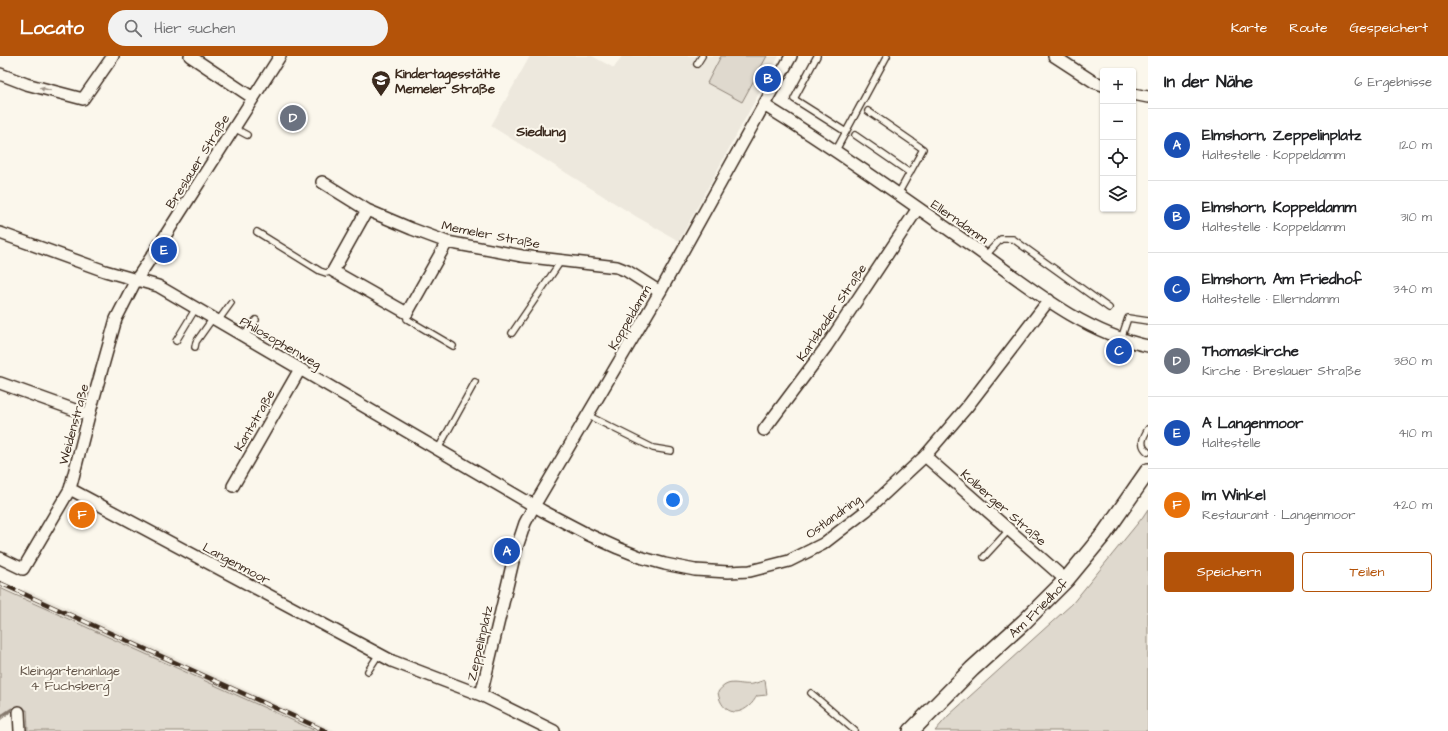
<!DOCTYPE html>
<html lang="de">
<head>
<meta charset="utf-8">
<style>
	body { margin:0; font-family:"Architects Daughter",sans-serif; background:#f2f2f2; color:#202124 }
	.controls { position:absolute; right:12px; top:12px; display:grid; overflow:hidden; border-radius:4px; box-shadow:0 1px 3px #0004 }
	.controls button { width:36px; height:36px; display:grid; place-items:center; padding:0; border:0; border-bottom:1px solid #e0e0e0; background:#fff; color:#202124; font:20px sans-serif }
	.you { position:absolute; left:673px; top:444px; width:14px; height:14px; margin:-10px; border:3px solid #fff; border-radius:50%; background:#1a73e8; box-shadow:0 0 0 6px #1a73e833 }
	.badge { display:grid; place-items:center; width:26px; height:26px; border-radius:50%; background:#b45309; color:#fff; font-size:13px; font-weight:700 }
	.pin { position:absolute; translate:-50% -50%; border:2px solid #fff; box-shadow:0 1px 4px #0006 }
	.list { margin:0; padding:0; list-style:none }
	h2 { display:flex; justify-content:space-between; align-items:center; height:52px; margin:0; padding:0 16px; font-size:17px }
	h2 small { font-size:13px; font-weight:400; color:#757577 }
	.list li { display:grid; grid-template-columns:26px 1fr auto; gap:12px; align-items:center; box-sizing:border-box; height:72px; padding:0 16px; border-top:1px solid #e0e0e0 }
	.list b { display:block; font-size:15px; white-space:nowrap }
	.list p { margin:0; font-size:13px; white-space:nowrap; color:#757577 }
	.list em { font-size:13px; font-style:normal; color:#757577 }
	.actions { display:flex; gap:8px; padding:12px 16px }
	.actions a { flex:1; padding:9px 0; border:1px solid #b45309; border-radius:4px; text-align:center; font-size:14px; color:#b45309 }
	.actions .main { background:#b45309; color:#fff }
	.icon { flex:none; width:22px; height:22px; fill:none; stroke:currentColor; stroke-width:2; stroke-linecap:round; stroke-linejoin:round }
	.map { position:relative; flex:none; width:1148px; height:675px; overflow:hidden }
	header { display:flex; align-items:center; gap:24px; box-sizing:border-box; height:56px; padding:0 20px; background:#b45309; color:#fff }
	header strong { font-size:19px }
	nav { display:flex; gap:22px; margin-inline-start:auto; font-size:14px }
	.search { width:280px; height:36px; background:#f2f2f2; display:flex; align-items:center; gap:10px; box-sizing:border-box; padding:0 14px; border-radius:22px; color:#757577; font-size:15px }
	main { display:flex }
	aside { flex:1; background:#fff }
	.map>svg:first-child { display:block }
	.built { fill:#ede8dd }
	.green { fill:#dfd9ce; stroke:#8d8276 }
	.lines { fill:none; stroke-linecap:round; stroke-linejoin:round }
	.stream { stroke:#85796d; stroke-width:3 }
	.lane-casing { stroke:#3b2a1e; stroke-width:8 }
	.street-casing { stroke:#3b2a1e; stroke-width:14 }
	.secondary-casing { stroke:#3b2a1e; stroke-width:18 }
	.lane { stroke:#fbf7ec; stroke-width:5.5 }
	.street { stroke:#fbf7ec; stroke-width:11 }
	.secondary { stroke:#fbf7ec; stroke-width:15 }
	.rail-casing { stroke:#3b2a1e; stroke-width:4.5 }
	.rail { stroke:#fbf7ec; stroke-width:3; stroke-dasharray:9; stroke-linecap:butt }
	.oneway { fill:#9b9085 }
	.labels { text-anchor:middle; stroke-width:4; stroke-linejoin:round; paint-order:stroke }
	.poi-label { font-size:13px; font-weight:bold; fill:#3b2a1e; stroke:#fbf7ec; text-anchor:start }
	.street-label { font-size:13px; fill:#3b2a1e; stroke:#fbf7ec }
	.park-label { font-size:13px; fill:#64564a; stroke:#fbf7ec }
	.neighbourhood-label { font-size:14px; font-weight:bold; fill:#3b2a1e; stroke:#fbf7ec }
</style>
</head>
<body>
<header>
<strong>Locato</strong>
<div class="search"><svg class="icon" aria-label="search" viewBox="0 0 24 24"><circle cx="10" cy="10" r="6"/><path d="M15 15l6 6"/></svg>Hier suchen</div>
<nav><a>Karte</a><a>Route</a><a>Gespeichert</a></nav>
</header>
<main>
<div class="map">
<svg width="1148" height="675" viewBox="0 0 1148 675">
	<rect width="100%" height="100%" fill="#fbf7ec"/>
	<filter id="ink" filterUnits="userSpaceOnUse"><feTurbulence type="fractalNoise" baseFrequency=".025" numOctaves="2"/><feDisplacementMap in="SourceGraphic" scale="8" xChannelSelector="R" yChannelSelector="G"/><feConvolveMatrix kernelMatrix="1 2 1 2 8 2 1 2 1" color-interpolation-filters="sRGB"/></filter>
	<g filter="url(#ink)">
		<!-- built -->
		<path class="built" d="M530,0H592L614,12L622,0H779L679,185L637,161L491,70Z
			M24,533L68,552L336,675H316L21,541Z"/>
		<!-- green -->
		<path class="green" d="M721,0H767L742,46L707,27Z
			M1148,453V675H935L948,660L1072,548L1142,462Z
			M0,532L316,675H28L27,654L12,655L0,664Z
			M765,624L767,639L757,640C755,643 752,648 749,650C734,663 720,653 718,636C729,621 738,630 753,628C757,627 761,625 765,624Z"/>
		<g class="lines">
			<!-- stream -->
			<path class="stream" d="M0,661L12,653"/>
			<!-- lane casing -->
			<g class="lane-casing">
				<path id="lane" d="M817,0L794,43L846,76
					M697,8L702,0
					M868,55L923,93L898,138
					M234,72L247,79
					M855,79L910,117
					M835,96L887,0
					M257,176L320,215L326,217L333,215
					M985,200L1001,183H1013L1109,252
					M407,257V263L453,290
					M218,265L231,247
					M512,277L561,205
					M244,280L256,264
					M1121,283L1128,262L1148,265
					M176,285L196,252
					M195,291L196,286L213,262
					M587,359L653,392L671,395
					M1148,373C1143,381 1139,389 1148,396
					M438,393L475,326
					M984,501L1009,474
					M368,615L379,598
					M811,637L855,675"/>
			</g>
			<!-- street casing -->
			<g class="street-casing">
				<path id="street" d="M190,0L253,42
					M1054,0L1094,26L1103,29
					M0,18L26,28L83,43L113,0
					M1133,38L1148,41
					M764,49C835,93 904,142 972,190C1027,229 1081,276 1148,290
					M322,126L367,154L412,173L447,186L522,200L617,211L627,215L660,236
					M367,154L333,215L407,257L447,186
					M0,177L105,215L158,230L543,455L587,478L618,492L643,502L665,508L695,514L728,516L750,515L789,505L823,488L867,454L925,400L967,351L1049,244
					M0,327L89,359
					M764,374L826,291L918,152
					M925,400L1066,524
					M233,430L300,313
					M70,433L392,605L481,639L554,675
					M0,502L23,513L70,433L89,359L116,263L136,224L158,191L280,0
					M481,639L515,497L525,467L534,450L660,236L791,0
					M19,656L20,675"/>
			</g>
			<!-- secondary casing -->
			<g class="secondary-casing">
				<g id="secondary">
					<path id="s1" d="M911,675L972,613L1024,566L1066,524L1104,478L1148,415"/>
				</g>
			</g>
			<!-- lane -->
			<use href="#lane" class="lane"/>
			<!-- street -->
			<use href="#street" class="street"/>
			<!-- secondary -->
			<use href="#secondary" class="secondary"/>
			<!-- rail casing -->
			<g class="rail-casing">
				<path id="rail" d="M0,527L326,675"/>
			</g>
			<!-- rail -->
			<use href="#rail" class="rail"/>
		</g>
		<!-- one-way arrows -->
		<defs><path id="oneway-solid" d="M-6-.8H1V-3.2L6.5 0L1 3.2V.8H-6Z"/></defs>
		<use class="oneway" href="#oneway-solid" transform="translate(45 33) rotate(-165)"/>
	</g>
	<!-- icons -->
	<defs>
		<g id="school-pin" transform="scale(1)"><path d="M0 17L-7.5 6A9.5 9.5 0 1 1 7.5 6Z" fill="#3b2a1e" stroke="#fbf7ec"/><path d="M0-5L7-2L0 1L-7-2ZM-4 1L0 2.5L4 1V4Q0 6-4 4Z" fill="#fff"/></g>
	</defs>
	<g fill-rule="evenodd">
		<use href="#school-pin" x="381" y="24"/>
	</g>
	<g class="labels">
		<!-- poi labels -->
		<g class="poi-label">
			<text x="395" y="22">Kindertagesstätte<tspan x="395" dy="15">Memeler Straße</tspan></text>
		</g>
		<!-- street labels -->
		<g class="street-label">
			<text transform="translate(197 105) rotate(-58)" y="5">Breslauer Straße</text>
			<text transform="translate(960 165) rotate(35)" y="5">Ellerndamm</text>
			<text transform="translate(491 178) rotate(11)" y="5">Memeler Straße</text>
			<text transform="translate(831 256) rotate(-56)" y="5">Karlsbader Straße</text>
			<text transform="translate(629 261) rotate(-60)" y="5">Koppeldamm</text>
			<text transform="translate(281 286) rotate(30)" y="5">Philosophenweg</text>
			<text transform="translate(254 364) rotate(-60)" y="5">Kantstraße</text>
			<text transform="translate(73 368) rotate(-75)" y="5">Weidenstraße</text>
			<text transform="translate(1004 451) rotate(41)" y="5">Kolberger Straße</text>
			<text transform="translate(833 460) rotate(-36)" y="5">Ostlandring</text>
			<text transform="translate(237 507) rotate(28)" y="5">Langenmoor</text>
			<text dy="5" stroke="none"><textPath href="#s1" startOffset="177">Am Friedhof</textPath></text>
			<text transform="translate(479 587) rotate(-77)" y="5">Zeppelinplatz</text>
		</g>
		<!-- park labels -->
		<g class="park-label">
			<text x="70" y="619">Kleingartenanlage<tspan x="70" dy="15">4 Fuchsberg</tspan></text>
		</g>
		<!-- neighbourhood labels -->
		<g class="neighbourhood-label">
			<text x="541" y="80">Siedlung</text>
		</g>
	</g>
</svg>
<div class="controls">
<button>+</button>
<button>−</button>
<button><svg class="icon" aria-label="locate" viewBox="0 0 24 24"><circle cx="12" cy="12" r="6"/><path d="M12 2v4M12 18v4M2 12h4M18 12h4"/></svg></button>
<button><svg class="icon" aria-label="layers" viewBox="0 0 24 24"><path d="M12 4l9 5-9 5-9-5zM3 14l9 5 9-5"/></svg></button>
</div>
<div class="you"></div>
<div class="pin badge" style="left:507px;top:495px;background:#1a4fb4">A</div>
<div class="pin badge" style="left:768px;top:23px;background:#1a4fb4">B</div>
<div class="pin badge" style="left:1119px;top:295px;background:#1a4fb4">C</div>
<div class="pin badge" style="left:293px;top:62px;background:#6b7280">D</div>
<div class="pin badge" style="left:164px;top:194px;background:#1a4fb4">E</div>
<div class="pin badge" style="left:82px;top:459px;background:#e8710a">F</div>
</div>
<aside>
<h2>In der Nähe<small>6 Ergebnisse</small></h2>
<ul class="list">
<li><span class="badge" style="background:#1a4fb4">A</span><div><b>Elmshorn, Zeppelinplatz</b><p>Haltestelle · Koppeldamm</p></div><em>120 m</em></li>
<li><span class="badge" style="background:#1a4fb4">B</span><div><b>Elmshorn, Koppeldamm</b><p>Haltestelle · Koppeldamm</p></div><em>310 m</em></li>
<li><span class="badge" style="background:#1a4fb4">C</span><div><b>Elmshorn, Am Friedhof</b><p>Haltestelle · Ellerndamm</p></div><em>340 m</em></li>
<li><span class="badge" style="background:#6b7280">D</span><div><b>Thomaskirche</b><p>Kirche · Breslauer Straße</p></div><em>380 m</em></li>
<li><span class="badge" style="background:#1a4fb4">E</span><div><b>A Langenmoor</b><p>Haltestelle</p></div><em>410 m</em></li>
<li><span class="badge" style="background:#e8710a">F</span><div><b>Im Winkel</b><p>Restaurant · Langenmoor</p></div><em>420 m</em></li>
</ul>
<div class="actions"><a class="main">Speichern</a><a>Teilen</a></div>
</aside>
</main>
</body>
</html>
